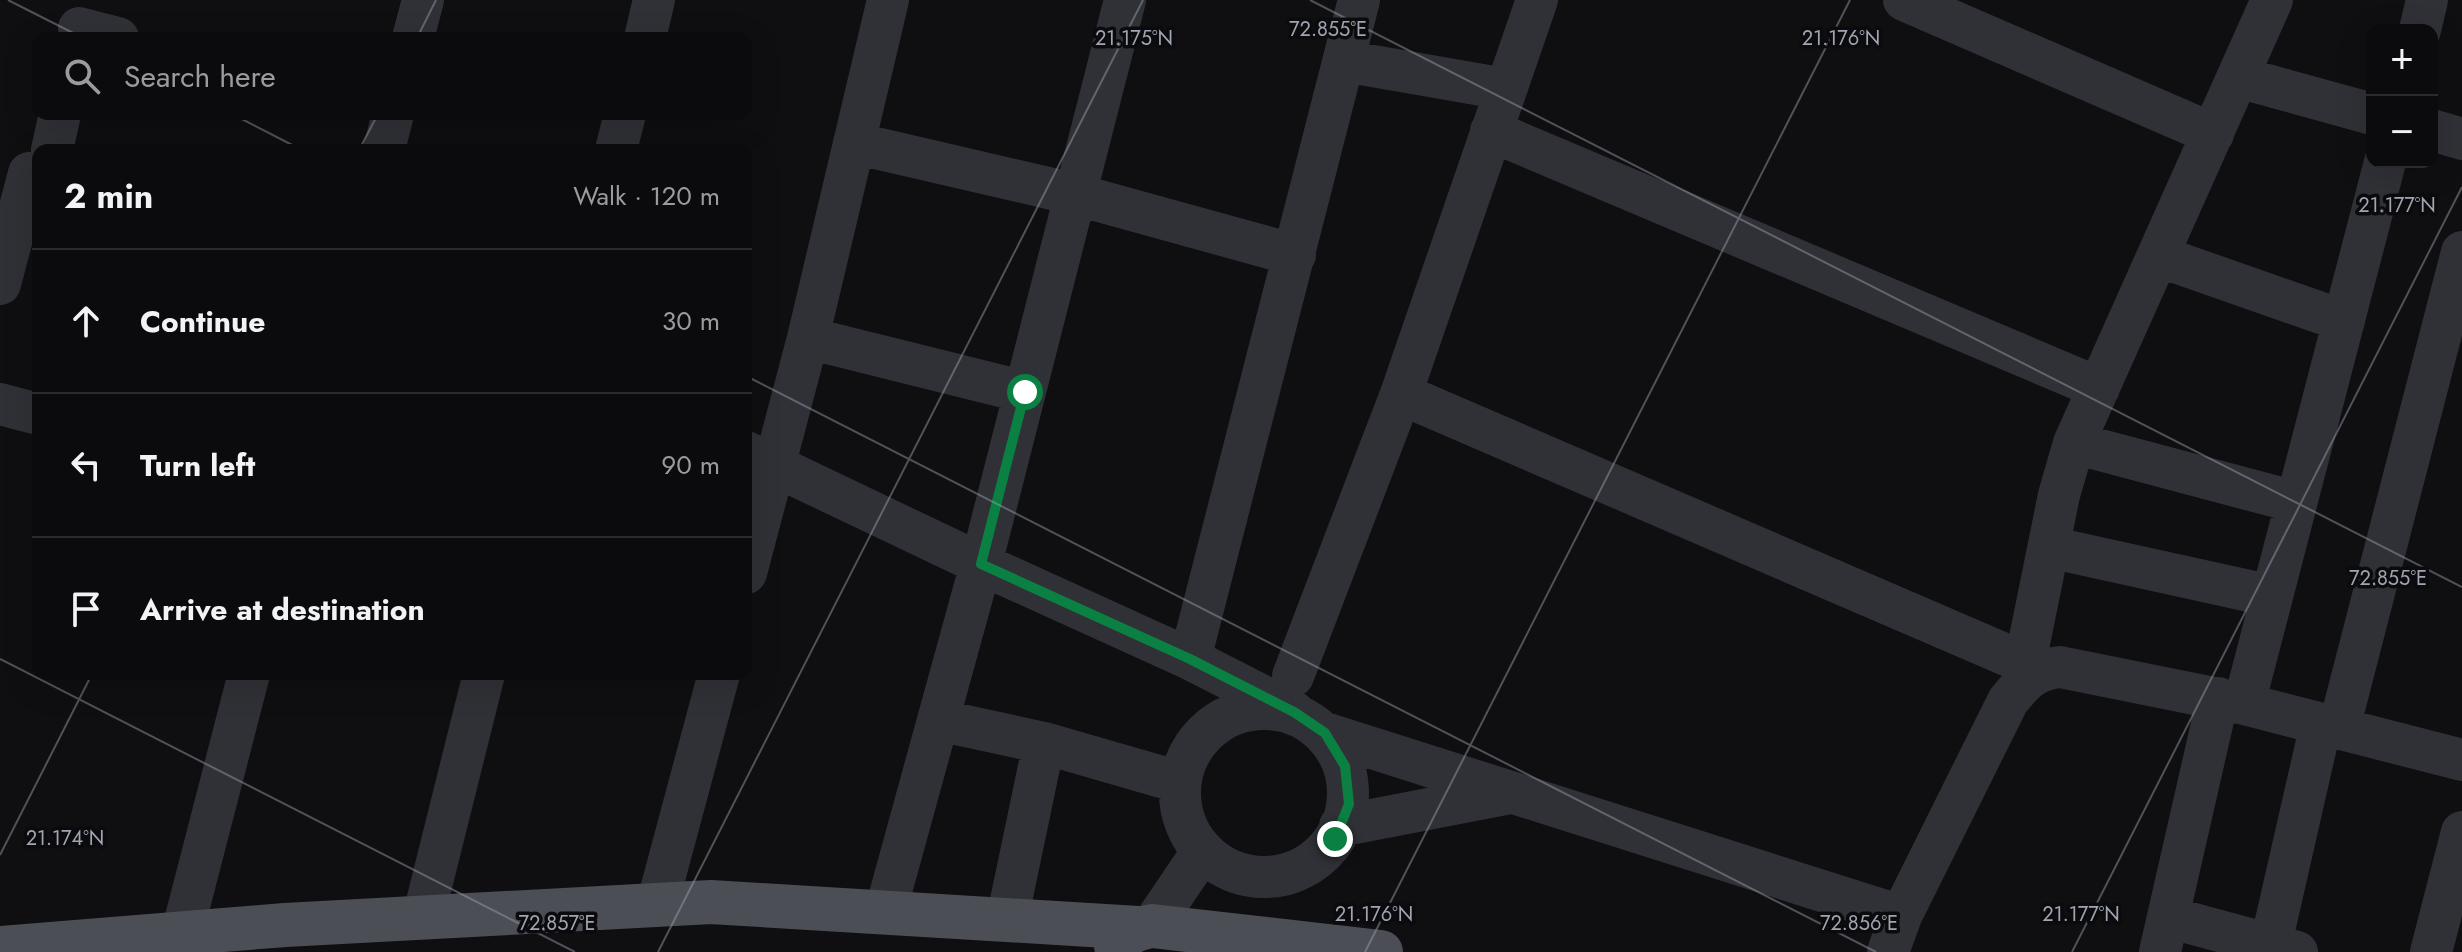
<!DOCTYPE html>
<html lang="en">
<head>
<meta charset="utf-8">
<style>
	body { margin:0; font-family:Jost,sans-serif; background:#141416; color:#f1f3f6 }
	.controls { position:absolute; right:24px; top:24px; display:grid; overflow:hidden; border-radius:16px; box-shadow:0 8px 32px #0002 }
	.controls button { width:72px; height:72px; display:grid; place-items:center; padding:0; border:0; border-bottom:2px solid #2b2b2e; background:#0b0b0d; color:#f1f3f6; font:40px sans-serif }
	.stop { position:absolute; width:24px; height:24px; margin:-18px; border:6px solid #0b8043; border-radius:50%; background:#fff }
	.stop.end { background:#0b8043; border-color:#fff; box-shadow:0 2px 8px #0008 }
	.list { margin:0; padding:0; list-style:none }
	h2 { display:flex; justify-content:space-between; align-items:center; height:104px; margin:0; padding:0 32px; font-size:34px }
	h2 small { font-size:26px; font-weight:400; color:#9a9b9d }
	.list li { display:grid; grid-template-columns:52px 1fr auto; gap:24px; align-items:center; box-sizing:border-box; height:144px; padding:0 32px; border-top:2px solid #2b2b2e }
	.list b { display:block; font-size:30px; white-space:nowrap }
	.list em { font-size:26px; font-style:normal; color:#9a9b9d }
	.icon { flex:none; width:44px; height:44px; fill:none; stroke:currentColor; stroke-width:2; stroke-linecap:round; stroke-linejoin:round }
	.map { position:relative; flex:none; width:2462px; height:952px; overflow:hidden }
	.search { position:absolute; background:#0b0b0d; box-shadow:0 8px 32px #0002; left:32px; top:32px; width:720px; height:88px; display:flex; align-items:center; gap:20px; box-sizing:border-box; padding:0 28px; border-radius:16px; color:#9a9b9d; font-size:30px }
	.panel { position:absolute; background:#0b0b0d; box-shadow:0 8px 32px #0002; left:32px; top:144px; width:720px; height:536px; border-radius:16px }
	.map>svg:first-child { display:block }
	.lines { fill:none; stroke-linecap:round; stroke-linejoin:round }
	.minor { stroke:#303136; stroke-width:42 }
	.major { stroke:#4c4e55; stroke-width:44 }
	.route { stroke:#0b8043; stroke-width:10 }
	.ticks { fill:none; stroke:#a0a5b3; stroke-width:2; stroke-opacity:0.45 }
	.ticks-label { font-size:20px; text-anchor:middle; fill:#a0a5b3; stroke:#0b0a0c; stroke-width:7; stroke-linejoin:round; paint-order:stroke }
</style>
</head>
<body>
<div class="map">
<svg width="2462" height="952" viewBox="0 0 2462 952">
	<rect width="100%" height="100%" fill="#0f0f11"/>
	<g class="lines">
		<!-- minor -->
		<path class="minor" d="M1904,0L2213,134
			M79,28L118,38
			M2420,30L2427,0
			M413,38L423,0
			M645,38L654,0
			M1344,61L1505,89
			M2238,77L2372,114
			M2432,130L2462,139
			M1491,131L2099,388
			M854,143L1074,194L1295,255
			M52,150L60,114
			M384,150L393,114
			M616,150L625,114
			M2158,256L2344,321
			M0,284L29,173
			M808,338L1025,392
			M1401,394L2025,663
			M0,404L38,414
			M2074,443L2296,502
			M746,452L981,564L1190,659L1294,712
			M2049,547L2272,596
			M746,573L808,338L888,0
			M1190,659L1359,0
			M2041,670L2025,663L2059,495L2074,443L2272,0
			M1293,676L1401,394L1537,0
			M2244,704L2385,162
			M1180 793a84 84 0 1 1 168 0a84 84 0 1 1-168 0Z
			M938,720L1044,743L1179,782
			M2339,728L2462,252
			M1325,733L1901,916
			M1340,826L1511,793
			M657,905L719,674
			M885,913L981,564L1125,0
			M2168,917L2297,952
			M423,918L484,674
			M1007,920L1044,743
			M1152,926L1202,852
			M181,952L182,933L249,674
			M1888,952L1901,916L2008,701C2024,681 2034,670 2060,667L2244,704L2462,760
			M2160,952L2218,698
			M2269,952L2321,724
			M2431,952L2462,832"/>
		<!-- major -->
		<path class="major" d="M1116,946C1126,933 1136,929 1152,926L1381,952
			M0,948L285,925L711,902L1138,928"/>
	</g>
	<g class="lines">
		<!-- route -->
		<path class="route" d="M1025,392L981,564L1190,659L1294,712L1325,733L1345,766L1349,804L1335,839"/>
	</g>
	<!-- ticks -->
	<path class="ticks" d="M8,0L83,38M1310,0L2462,587M417,38L436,0M232,114L302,150M359,150L378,114M746,376L1876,952M0,659L575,952M0,855L92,674M658,952L1143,0M1365,952L1850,0M2072,952L2462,187"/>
	<g class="ticks-label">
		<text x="1328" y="36">72.855°E</text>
		<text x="1134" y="45">21.175°N</text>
		<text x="1841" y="45">21.176°N</text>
		<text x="2397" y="212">21.177°N</text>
		<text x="2388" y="585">72.855°E</text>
		<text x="65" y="845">21.174°N</text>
		<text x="1374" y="921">21.176°N</text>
		<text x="2081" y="921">21.177°N</text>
		<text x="557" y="930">72.857°E</text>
		<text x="1859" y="930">72.856°E</text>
	</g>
</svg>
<div class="controls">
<button>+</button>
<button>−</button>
</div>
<div class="stop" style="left:1025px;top:392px"></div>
<div class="stop end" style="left:1335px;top:839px"></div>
<div class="search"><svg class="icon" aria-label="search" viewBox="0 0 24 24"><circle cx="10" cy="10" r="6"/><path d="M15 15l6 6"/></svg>Search here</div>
<section class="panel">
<h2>2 min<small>Walk · 120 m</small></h2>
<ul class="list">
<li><svg class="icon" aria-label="ahead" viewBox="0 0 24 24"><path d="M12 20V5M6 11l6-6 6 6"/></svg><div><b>Continue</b></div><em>30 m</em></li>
<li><svg class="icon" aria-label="left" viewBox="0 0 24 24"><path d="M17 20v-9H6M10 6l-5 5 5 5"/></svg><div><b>Turn left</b></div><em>90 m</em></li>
<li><svg class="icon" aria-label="arrive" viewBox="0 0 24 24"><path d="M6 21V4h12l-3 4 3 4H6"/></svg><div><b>Arrive at destination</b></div></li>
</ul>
</section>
</div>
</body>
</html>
